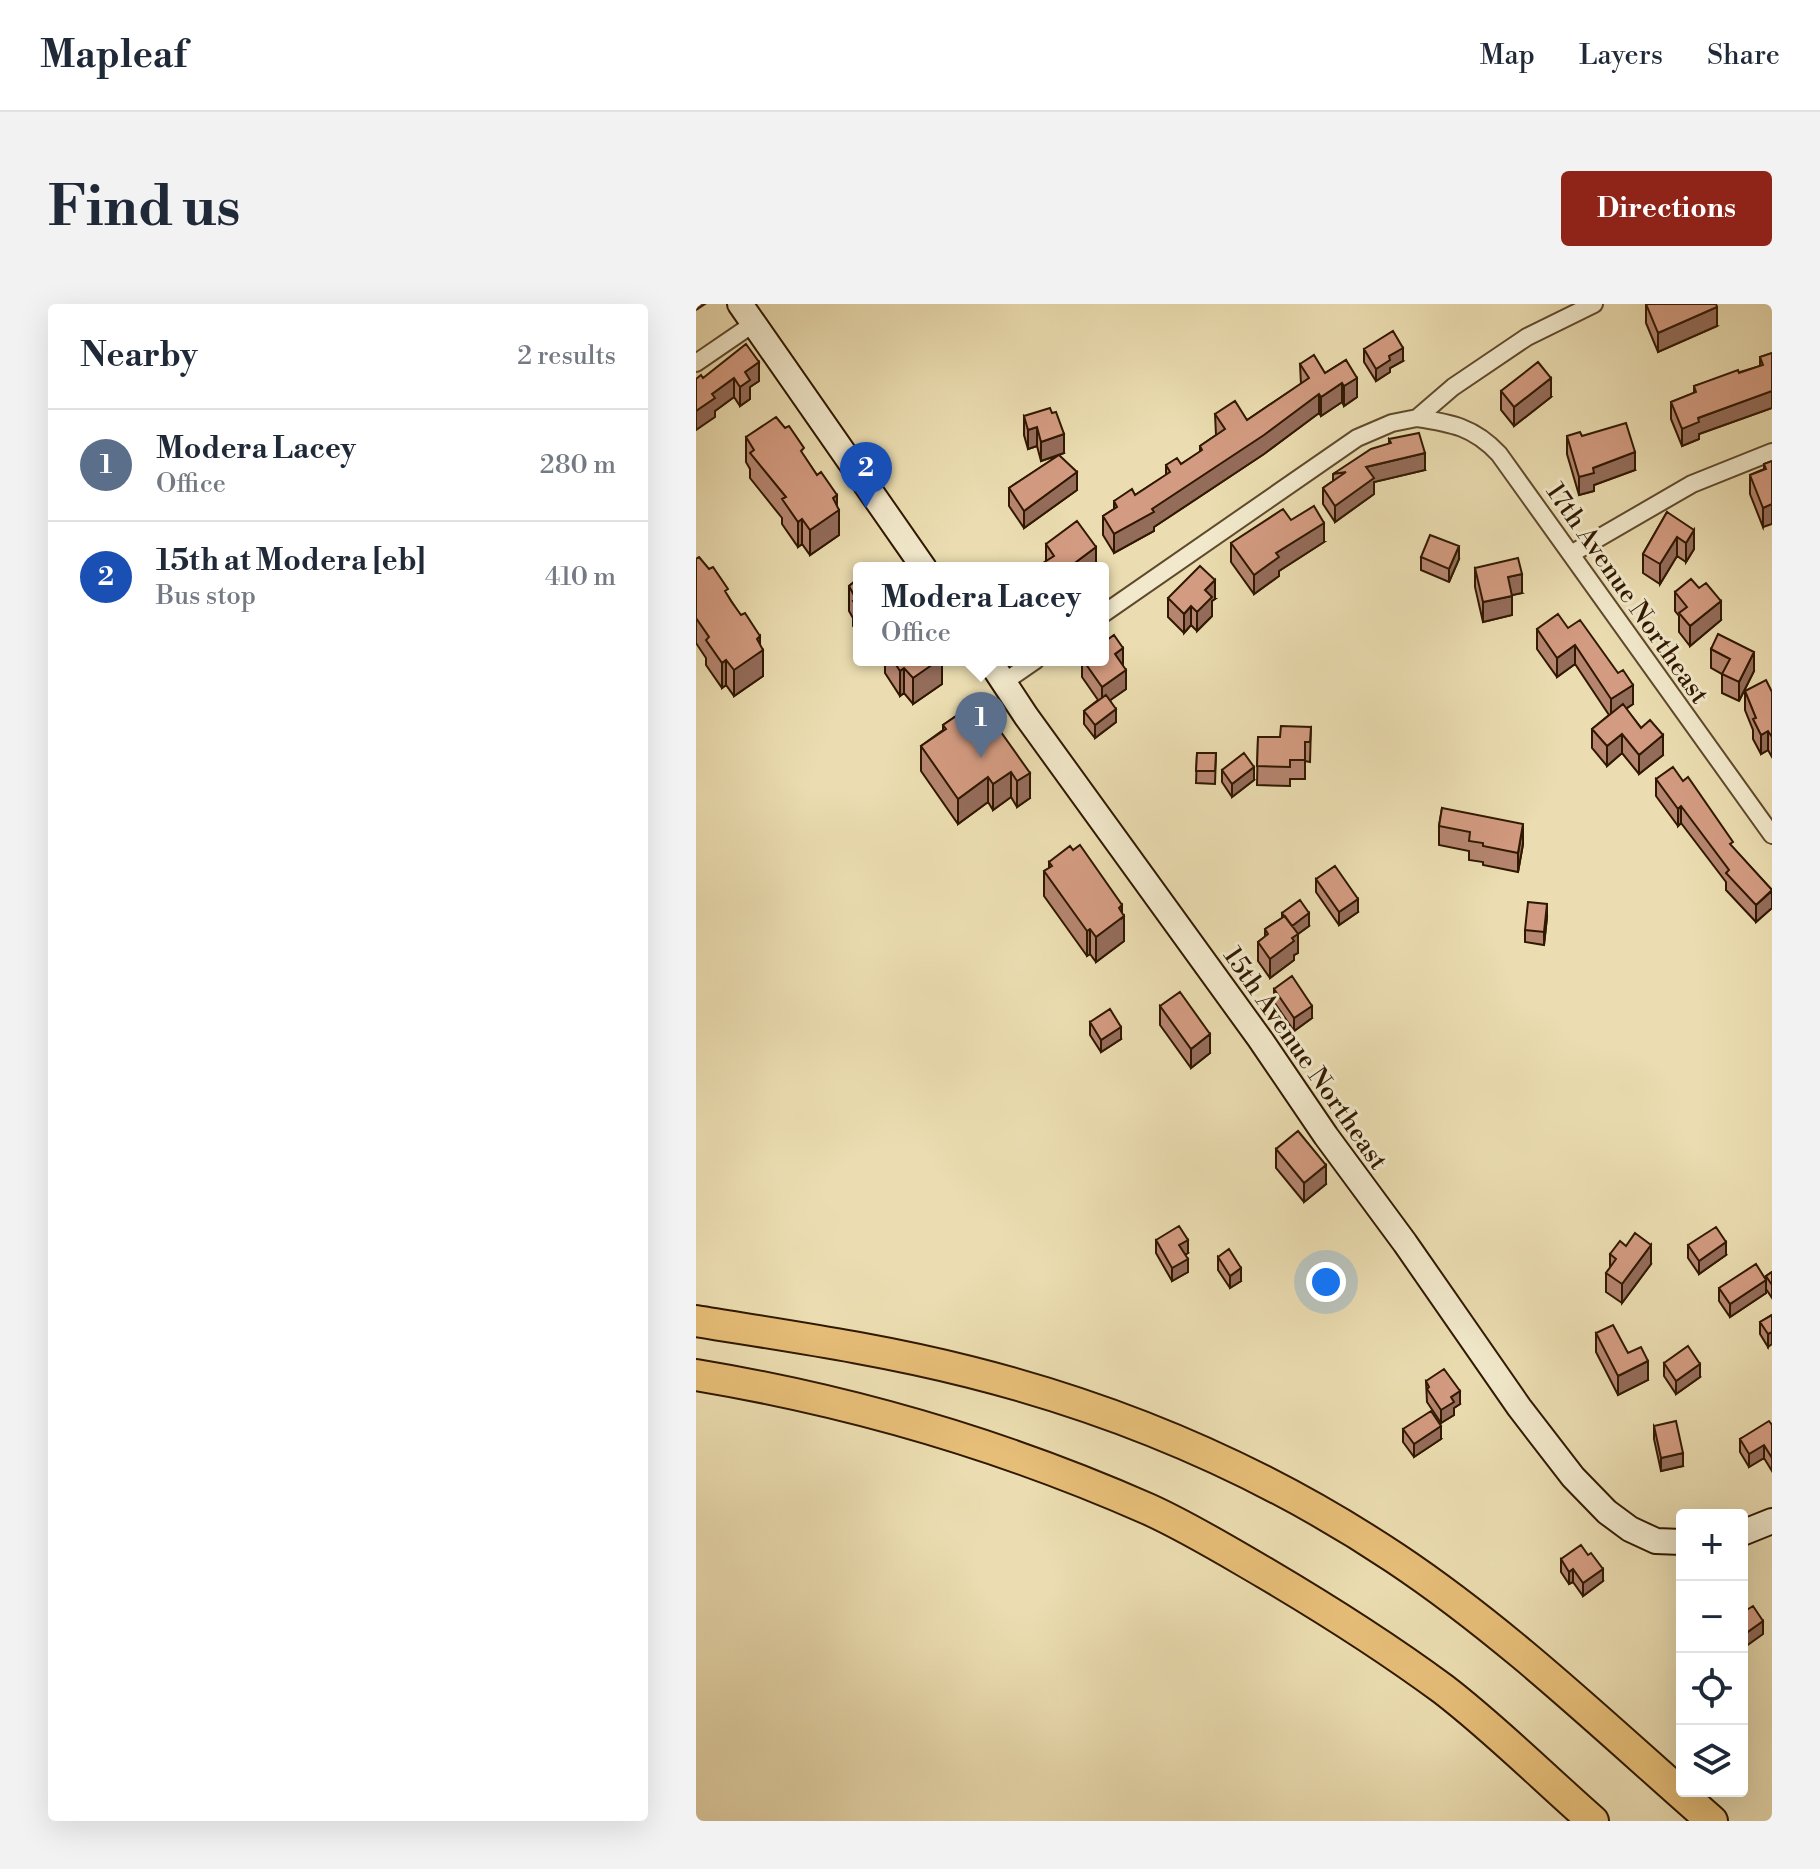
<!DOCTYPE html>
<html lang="en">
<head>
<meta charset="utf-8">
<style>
	body { margin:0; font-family:"Libre Bodoni",serif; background:#f2f2f3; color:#1f2937 }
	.controls { position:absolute; right:24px; bottom:24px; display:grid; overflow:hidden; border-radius:8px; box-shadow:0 8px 32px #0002 }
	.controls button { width:72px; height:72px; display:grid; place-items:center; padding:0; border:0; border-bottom:2px solid #e0e1e3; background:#fff; color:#1f2937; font:40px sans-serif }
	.you { position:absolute; left:630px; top:978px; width:28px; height:28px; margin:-20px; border:6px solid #fff; border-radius:50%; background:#1a73e8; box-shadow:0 0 0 12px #1a73e833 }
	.badge { display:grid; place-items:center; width:52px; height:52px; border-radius:50%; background:#8f2418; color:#fff; font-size:26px; font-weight:700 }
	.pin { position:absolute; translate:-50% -66px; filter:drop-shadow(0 2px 4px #0008) }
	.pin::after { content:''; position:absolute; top:42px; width:28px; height:24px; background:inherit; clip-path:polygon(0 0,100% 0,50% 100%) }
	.popup { position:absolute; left:157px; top:258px; width:256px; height:104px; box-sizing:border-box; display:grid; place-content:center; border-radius:8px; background:#fff; filter:drop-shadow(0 2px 6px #0005); font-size:26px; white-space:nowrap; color:#747a83 }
	.popup b { font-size:30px; color:#1f2937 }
	.popup::after { content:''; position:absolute; left:50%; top:100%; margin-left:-16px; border:16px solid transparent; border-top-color:#fff }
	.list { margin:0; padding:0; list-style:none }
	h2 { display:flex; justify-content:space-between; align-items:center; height:104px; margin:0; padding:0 32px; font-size:34px }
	h2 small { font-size:26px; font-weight:400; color:#747a83 }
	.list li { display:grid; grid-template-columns:52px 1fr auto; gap:24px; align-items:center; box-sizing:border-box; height:112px; padding:0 32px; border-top:2px solid #e0e1e3 }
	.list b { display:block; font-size:30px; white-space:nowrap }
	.list p { margin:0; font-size:26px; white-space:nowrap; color:#747a83 }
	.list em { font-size:26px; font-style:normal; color:#747a83 }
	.icon { flex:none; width:44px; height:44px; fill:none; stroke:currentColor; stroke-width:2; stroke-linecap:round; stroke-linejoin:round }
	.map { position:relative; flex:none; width:1076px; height:1517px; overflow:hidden; border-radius:8px }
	header { display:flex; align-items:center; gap:48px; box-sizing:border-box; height:112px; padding:0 40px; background:#fff; border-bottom:2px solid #e0e1e3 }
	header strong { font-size:38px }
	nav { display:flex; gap:44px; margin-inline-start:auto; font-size:28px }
	.intro { display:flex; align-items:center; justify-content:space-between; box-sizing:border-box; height:192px; padding:0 48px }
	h1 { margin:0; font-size:56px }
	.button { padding:20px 36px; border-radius:8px; background:#8f2418; color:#fff; font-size:28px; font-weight:700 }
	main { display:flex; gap:48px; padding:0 48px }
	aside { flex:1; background:#fff; border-radius:8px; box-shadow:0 8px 32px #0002 }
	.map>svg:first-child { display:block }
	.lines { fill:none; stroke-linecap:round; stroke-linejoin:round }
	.street-casing { stroke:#5f492c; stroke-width:20 }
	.secondary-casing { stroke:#301800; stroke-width:28 }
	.highway-casing { stroke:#301800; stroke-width:34 }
	.street { stroke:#f2e9cc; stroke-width:16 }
	.secondary { stroke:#f2e9cc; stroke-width:24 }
	.highway { stroke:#e6be78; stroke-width:30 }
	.wall { fill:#b5856f; stroke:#301800; stroke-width:2 }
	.shaded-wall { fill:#946c5a; stroke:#301800; stroke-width:2 }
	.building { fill:#d39b81; stroke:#301800; stroke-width:2 }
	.labels { text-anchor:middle; stroke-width:6; stroke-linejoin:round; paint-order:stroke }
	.street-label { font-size:26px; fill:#301800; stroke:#f2e9cc }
</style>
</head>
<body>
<header>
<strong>Mapleaf</strong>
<nav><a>Map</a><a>Layers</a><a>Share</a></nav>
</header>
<div class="intro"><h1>Find us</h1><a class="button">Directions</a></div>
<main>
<aside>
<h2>Nearby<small>2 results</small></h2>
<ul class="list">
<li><span class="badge" style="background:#5c6f8a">1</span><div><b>Modera Lacey</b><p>Office</p></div><em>280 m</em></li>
<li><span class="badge" style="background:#1a4fb4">2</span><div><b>15th at Modera [eb]</b><p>Bus stop</p></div><em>410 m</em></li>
</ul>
</aside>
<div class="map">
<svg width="1076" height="1517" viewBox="0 0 1076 1517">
	<rect width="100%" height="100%" fill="#ebddb1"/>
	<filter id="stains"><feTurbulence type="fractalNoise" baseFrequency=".0025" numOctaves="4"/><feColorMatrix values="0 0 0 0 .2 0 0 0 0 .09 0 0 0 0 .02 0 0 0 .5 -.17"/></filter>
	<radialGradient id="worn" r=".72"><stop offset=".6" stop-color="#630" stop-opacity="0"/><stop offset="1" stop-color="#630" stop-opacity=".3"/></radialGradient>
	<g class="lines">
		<!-- street casing -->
		<g class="street-casing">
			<path id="street" d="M0,59L57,20
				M721,114C755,119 778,123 803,150L1076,531
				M875,250L996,180L1076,148
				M407,310L661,134L696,119L721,114L757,83L831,33L898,0
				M308,378L340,356"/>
		</g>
		<!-- secondary casing -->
		<g class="secondary-casing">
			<path id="secondary" d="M44,0L228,264
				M293,356L330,412L564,735L630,832L709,939L823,1103L877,1173L911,1208L934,1225L960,1237L986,1238
				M1046,1229L1076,1217"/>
		</g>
		<!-- highway casing -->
		<g class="highway-casing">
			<path id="highway" d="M0,1017C92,1032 184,1045 274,1068C425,1106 570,1168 699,1254C813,1330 913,1427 1016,1517
				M0,1071C156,1097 307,1141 452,1205C492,1223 531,1247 569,1269C630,1305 690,1343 747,1385C798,1424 848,1474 897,1517"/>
		</g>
		<!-- street -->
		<use href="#street" class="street"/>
		<!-- secondary -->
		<use href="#secondary" class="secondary"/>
		<!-- highway -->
		<use href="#highway" class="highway"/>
	</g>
	<!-- wall -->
	<path class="wall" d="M950,0L1021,22L962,48L950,19Z
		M668,45L707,57L694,64V68L680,77L668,58Z
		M1076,49V104L1003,130V135L986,142L975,115V98L998,89V82L1064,62V53Z
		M650,56L661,93L648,102L646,98L625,112L623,109L568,150L458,223V227L418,249L407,231V212L418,205V197L439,191L470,171V161L485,160L504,148V142L520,131L519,110L551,116L605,80L604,60L629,69Z
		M63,58V77L54,83V95L44,102L38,93L19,107V113L7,74Z
		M805,87L855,93L818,122L805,106Z
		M328,112L368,149L363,151L381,186L328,224L313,202V184L363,151L345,157L341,142L332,145L328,131Z
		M871,132H886L939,166L898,181V187L883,191L871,150Z
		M50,133L108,152L141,201L143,231L114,251L106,240L102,243L86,220V214L54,174V165L50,158Z
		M693,135L729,166L678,178V190L639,218L627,200V184L637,177V170L693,140Z
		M1076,157L1067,223L1054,190V171L1068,165V160Z
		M971,208L998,245L990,258L981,252L964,280L947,269V250Z
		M628,238L583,267V272L558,290L535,258V239Z
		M350,240L400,262L350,257Z
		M725,253L763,255L753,278L725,266Z
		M0,255L32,292L64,342L67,372L38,392L30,381L26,384L10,361V354L0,339Z
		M779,264L826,289L816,291V311L787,318L779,283Z
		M163,274V330L157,322V314L153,307V282Z
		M979,288L1025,316L994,342L983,328V312L979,307Z
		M472,294L519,295L516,297V312L501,327L495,321L488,329L472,313Z
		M872,324L937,400L930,405L967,451L943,470L926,449L911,462L896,444V425L913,411L879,360L861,373L841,345V325Z
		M1015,345L1058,367L1043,397L1026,389V370L1015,364Z
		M184,356H246V380L217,400L208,389L204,392L189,369V362Z
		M386,356H407L427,362L430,385L414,396L420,418L399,434L388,420V407L402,396L386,373Z
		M1049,387L1076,388V453L1072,446L1065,450L1057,435V426L1049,406Z
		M272,404L334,494L321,503L315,493L297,506L292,498L262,520L225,467V442L247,426V421Z
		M615,423L614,458L609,457V475H594V482L561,481L562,433H584Z
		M501,449H520L519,480L500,479Z
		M526,466L558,476L536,493L526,478Z
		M960,475L1037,544L1076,586V604L1060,618L1030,586V578L985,519L982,522L960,492Z
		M746,504L827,540L822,568L787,561V558L773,556V547L743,541V522Z
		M353,558L426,609L428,637L400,658L394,650L391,652L348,592V567L353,564Z
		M620,575L662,608L643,621L620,588Z
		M586,609L613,622L602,630V649L598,651V656L574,674L562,657V638L569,633V625L586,614Z
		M851,613L848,641L829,638V626Z
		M578,685L616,714L598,727L578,698Z
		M464,702L514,749L495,764L464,721Z
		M394,718L425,735L405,748L394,731Z
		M580,845L630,880L608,898L580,864Z
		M460,936L492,949L489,951L492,968L476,977L460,949Z
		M992,941L1030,951L1003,970L992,954Z
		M914,950L955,960L926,999L910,988V969L914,964Z
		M522,953L545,977L534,984L522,966Z
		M1076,968V994L1070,985V989L1034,1013L1023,997V984L1070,975V972Z
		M1076,1011L1072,1043L1064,1030V1018Z
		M900,1029L932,1049L952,1076L922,1091L900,1048Z
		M968,1059L1004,1073L980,1090L968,1072Z
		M730,1077L764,1100L758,1104V1111L745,1119L731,1098Z
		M1076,1121V1167L1068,1154L1053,1163L1044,1148V1135Z
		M958,1122L987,1162L965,1167L958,1135Z
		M707,1125L745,1135L718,1153L707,1138Z
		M865,1255L907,1277L887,1292L877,1278L873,1280L865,1268Z"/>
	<!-- shaded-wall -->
	<path class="shaded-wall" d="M0,0H9L0,6Z
		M1021,3V22L962,48V29Z
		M707,44V57L694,64V68L680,77V65L693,52Z
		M63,58V77L54,83V95L44,102V83L49,68Z
		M38,74V93L19,107V113L0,126V107L16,90Z
		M661,74V93L648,102V82Z
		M855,74V93L818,122V103Z
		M646,79V98L625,112V93Z
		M1076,87V104L1003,130V135L986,142V125L1002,114Z
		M623,90V109L568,150L458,223V227L418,249V230Z
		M341,123V142L332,145V126Z
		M368,130V149L345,157V138Z
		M939,148V166L898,181V187L883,191V173L897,164Z
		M729,149V166L678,178V190L639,218V202L670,163Z
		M381,168V186L328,224V207Z
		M141,191V207L143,206V231L114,251V226L137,194Z
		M1076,200V220L1067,223V204Z
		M106,215V240L102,243V218Z
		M628,219V238L583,267V272L558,290V271L580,249Z
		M998,226V245L990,258V239Z
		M981,233V252L964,280V260Z
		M763,242V255L753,278V265Z
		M400,243V262L398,264H372Z
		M826,270V289L812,292V273Z
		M519,276V295L516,297V312L501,327V308L509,286Z
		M816,292V311L787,318V298Z
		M1025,297V316L994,342V322Z
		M495,302V321L488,329V310Z
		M64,332V348L67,346V372L38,392V366L61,335Z
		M879,341V360L861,373V354Z
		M427,344V364L419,350Z
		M1058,348V367L1043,397V378Z
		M30,356V381L26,384V359Z
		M239,356H246V380L217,400V374Z
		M208,364V389L204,392V367Z
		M430,366V385L406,402V383Z
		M937,381V400L915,414V395Z
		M420,405V418L399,434V421Z
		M1072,427V446L1065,450V431Z
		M926,430V449L911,462V442Z
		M967,431V451L943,470V451Z
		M558,463V476L536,493V480Z
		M315,468V493L297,506V480Z
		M334,469V494L321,503V477Z
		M292,473V498L262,520V495Z
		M985,502V519L982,522V505Z
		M827,520V540L822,568V549Z
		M1076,587V604L1060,618V601Z
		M662,595V608L643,621V608Z
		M851,600V613L848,641V628Z
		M426,601V614L428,612V637L400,658V633L423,604Z
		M613,609V622L602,630V649L598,651V656L574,674V655L595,622Z
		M394,625V650L391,652V627Z
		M616,702V714L598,727V714Z
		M425,723V735L405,748V736Z
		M514,730V749L495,764V745Z
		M630,861V880L608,898V879Z
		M492,936V949L483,954V941Z
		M1030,938V951L1003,970V957Z
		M955,941V960L926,999V980Z
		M492,955V968L476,977V964Z
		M545,964V977L534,984V972Z
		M1070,976V989L1034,1013V1000Z
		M1076,1028V1040L1072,1043V1030Z
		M952,1057V1076L922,1091V1072Z
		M1004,1060V1073L980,1090V1077Z
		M764,1087V1100L758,1104V1111L745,1119V1106L755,1093Z
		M745,1122V1135L718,1153V1140Z
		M1068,1141V1154L1053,1163V1150Z
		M987,1149V1162L965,1167V1154Z
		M877,1265V1278L873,1280V1268Z
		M907,1265V1277L887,1292V1279Z
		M1050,1267V1280L1046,1284V1271Z
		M1067,1317V1330L1046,1345V1332Z"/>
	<!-- building -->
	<path class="building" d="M950,0H1020L1021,3L962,29Z
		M697,27L707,44L693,52L694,56L680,65L668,45Z
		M50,40L63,58L49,68L54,76L44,83L38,74L16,90L19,94L0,107V75L5,71L7,74Z
		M1076,49V87L1002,114L1003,118L986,125L975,98L1000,88L998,82L1042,66L1043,69L1067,61L1064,53Z
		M618,51L629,69L650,56L661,74L648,82L646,79L625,93L623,90L568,131L456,205L458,208L418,230L407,212L421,203L418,197L436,185L439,191L474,168L470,161L481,154L485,160L506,146L504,142L529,125L519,110L539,97L551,116L613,74L604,60Z
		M842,58L855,74L818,103L805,87Z
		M354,104L356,109L360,108L368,130L345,138L341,123L332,126L328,112Z
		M80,113L89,124L93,122L108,144L105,147L121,171L125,168L141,191L137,194L143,206L114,226L106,215L102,218L86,195L90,193L54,149L58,146L50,133Z
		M930,119L939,148L897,164L898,169L883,173L871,132L884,128L886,132Z
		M723,129L729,149L670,163L678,174L639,202L627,184L650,168L637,170L675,145L695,139L693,135Z
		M363,151L381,168L328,207L313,184Z
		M1076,157V200L1067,204L1054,171L1070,165L1068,160Z
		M618,202L628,219L580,249L583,253L558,271L535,239L587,205L595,216Z
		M971,208L998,226L990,239L981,233L964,260L947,250Z
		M381,217L400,243L372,264H339L358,252L350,240Z
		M734,231L763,242L753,265L725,253Z
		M3,253L13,265L17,263L32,285L29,287L35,297L45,311L49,309L64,332L61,335L67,346L38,366L30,356L26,359L10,336L13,333L0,314V255Z
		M822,254L826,270L812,273L816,292L787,298L779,264Z
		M504,262L519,276L509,286L516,293L501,308L495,302L488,310L472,294Z
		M163,274V305L157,297L160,295L153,282Z
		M995,275L1003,284L1010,279L1025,297L994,322L983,309L991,303L979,288Z
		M862,310L872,324L884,316L922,369L927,366L937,381L915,395L879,341L861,354L841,325Z
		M1022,330L1058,348L1043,378L1026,370L1034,355L1015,345Z
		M418,331L427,344L419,350L430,366L406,383L387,356H407V339Z
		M197,356H243L217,374L208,364L204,367Z
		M1070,376L1076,388V433L1072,427L1065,431L1057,415L1060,414L1049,387Z
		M410,391L420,405L399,421L388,407Z
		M285,400L334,469L321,477L315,468L297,480L292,473L262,495L225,442L250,425L247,421L272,404L274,408Z
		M927,400L945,424L954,416L967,431L943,451L926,430L911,442L896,425Z
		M585,422L615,423L614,438H609V456H594V463L561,462L562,433H584Z
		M501,449H520L519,467H500Z
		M548,449L558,463L536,480L526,466Z
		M977,463L987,477L992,473L1037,538L1034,540L1076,586L1060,601L1030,569L1033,566L985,502L982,505L960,475Z
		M746,504L827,520L822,549L787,542V539L773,537L774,528L743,522Z
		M384,541L426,601L423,604L428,612L400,633L394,625L391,627L348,567L356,562L353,558L374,542L377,546Z
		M639,562L662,595L643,608L620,575Z
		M604,596L613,609L596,622L586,609Z
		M832,598L851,600L848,628L829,626Z
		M589,612L602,630L596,634L598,637L574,655L562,638L572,630L569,625Z
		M596,672L616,702L598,714L578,685Z
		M484,688L514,730L495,745L464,702Z
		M414,705L425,723L405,736L394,718Z
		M602,827L630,861L608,879L580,845Z
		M483,922L492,936L483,941L492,955L476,964L460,936Z
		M1020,923L1030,938L1003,957L992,941Z
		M939,929L955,941L926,980L910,969L920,955L914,950L924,937L930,942Z
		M533,945L545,964L534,972L522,953Z
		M1060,960L1070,976L1034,1000L1023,984Z
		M1076,968V981L1070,972Z
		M1076,1011V1028L1072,1030L1064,1018Z
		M917,1021L932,1049L945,1043L952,1057L922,1072L900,1029Z
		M992,1042L1004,1060L980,1077L968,1059Z
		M748,1065L764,1087L755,1093L758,1098L745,1106L731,1085L733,1083L730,1077Z
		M735,1107L745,1122L718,1140L707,1125Z
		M980,1117L987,1149L965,1154L958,1122Z
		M1073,1117L1076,1121V1154L1068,1141L1053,1150L1044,1135Z
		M885,1241L892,1251L895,1249L907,1265L887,1279L877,1265L873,1268L865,1255Z
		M1057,1302L1067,1317L1046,1332V1309Z"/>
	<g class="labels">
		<!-- street labels -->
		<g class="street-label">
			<text transform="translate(932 289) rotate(55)" y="9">17th Avenue Northeast</text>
			<text transform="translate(610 754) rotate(55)" y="9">15th Avenue Northeast</text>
		</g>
	</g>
	<rect width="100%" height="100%" filter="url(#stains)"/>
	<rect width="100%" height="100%" fill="url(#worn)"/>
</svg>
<div class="controls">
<button>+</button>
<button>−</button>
<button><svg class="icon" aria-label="locate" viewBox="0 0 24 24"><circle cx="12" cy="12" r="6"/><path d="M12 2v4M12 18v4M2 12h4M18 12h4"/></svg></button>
<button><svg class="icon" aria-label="layers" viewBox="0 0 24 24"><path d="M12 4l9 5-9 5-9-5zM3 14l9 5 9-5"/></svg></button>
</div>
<div class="you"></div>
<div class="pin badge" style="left:285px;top:454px;background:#5c6f8a">1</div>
<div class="popup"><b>Modera Lacey</b>Office</div>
<div class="pin badge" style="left:170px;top:204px;background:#1a4fb4">2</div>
</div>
</main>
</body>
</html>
